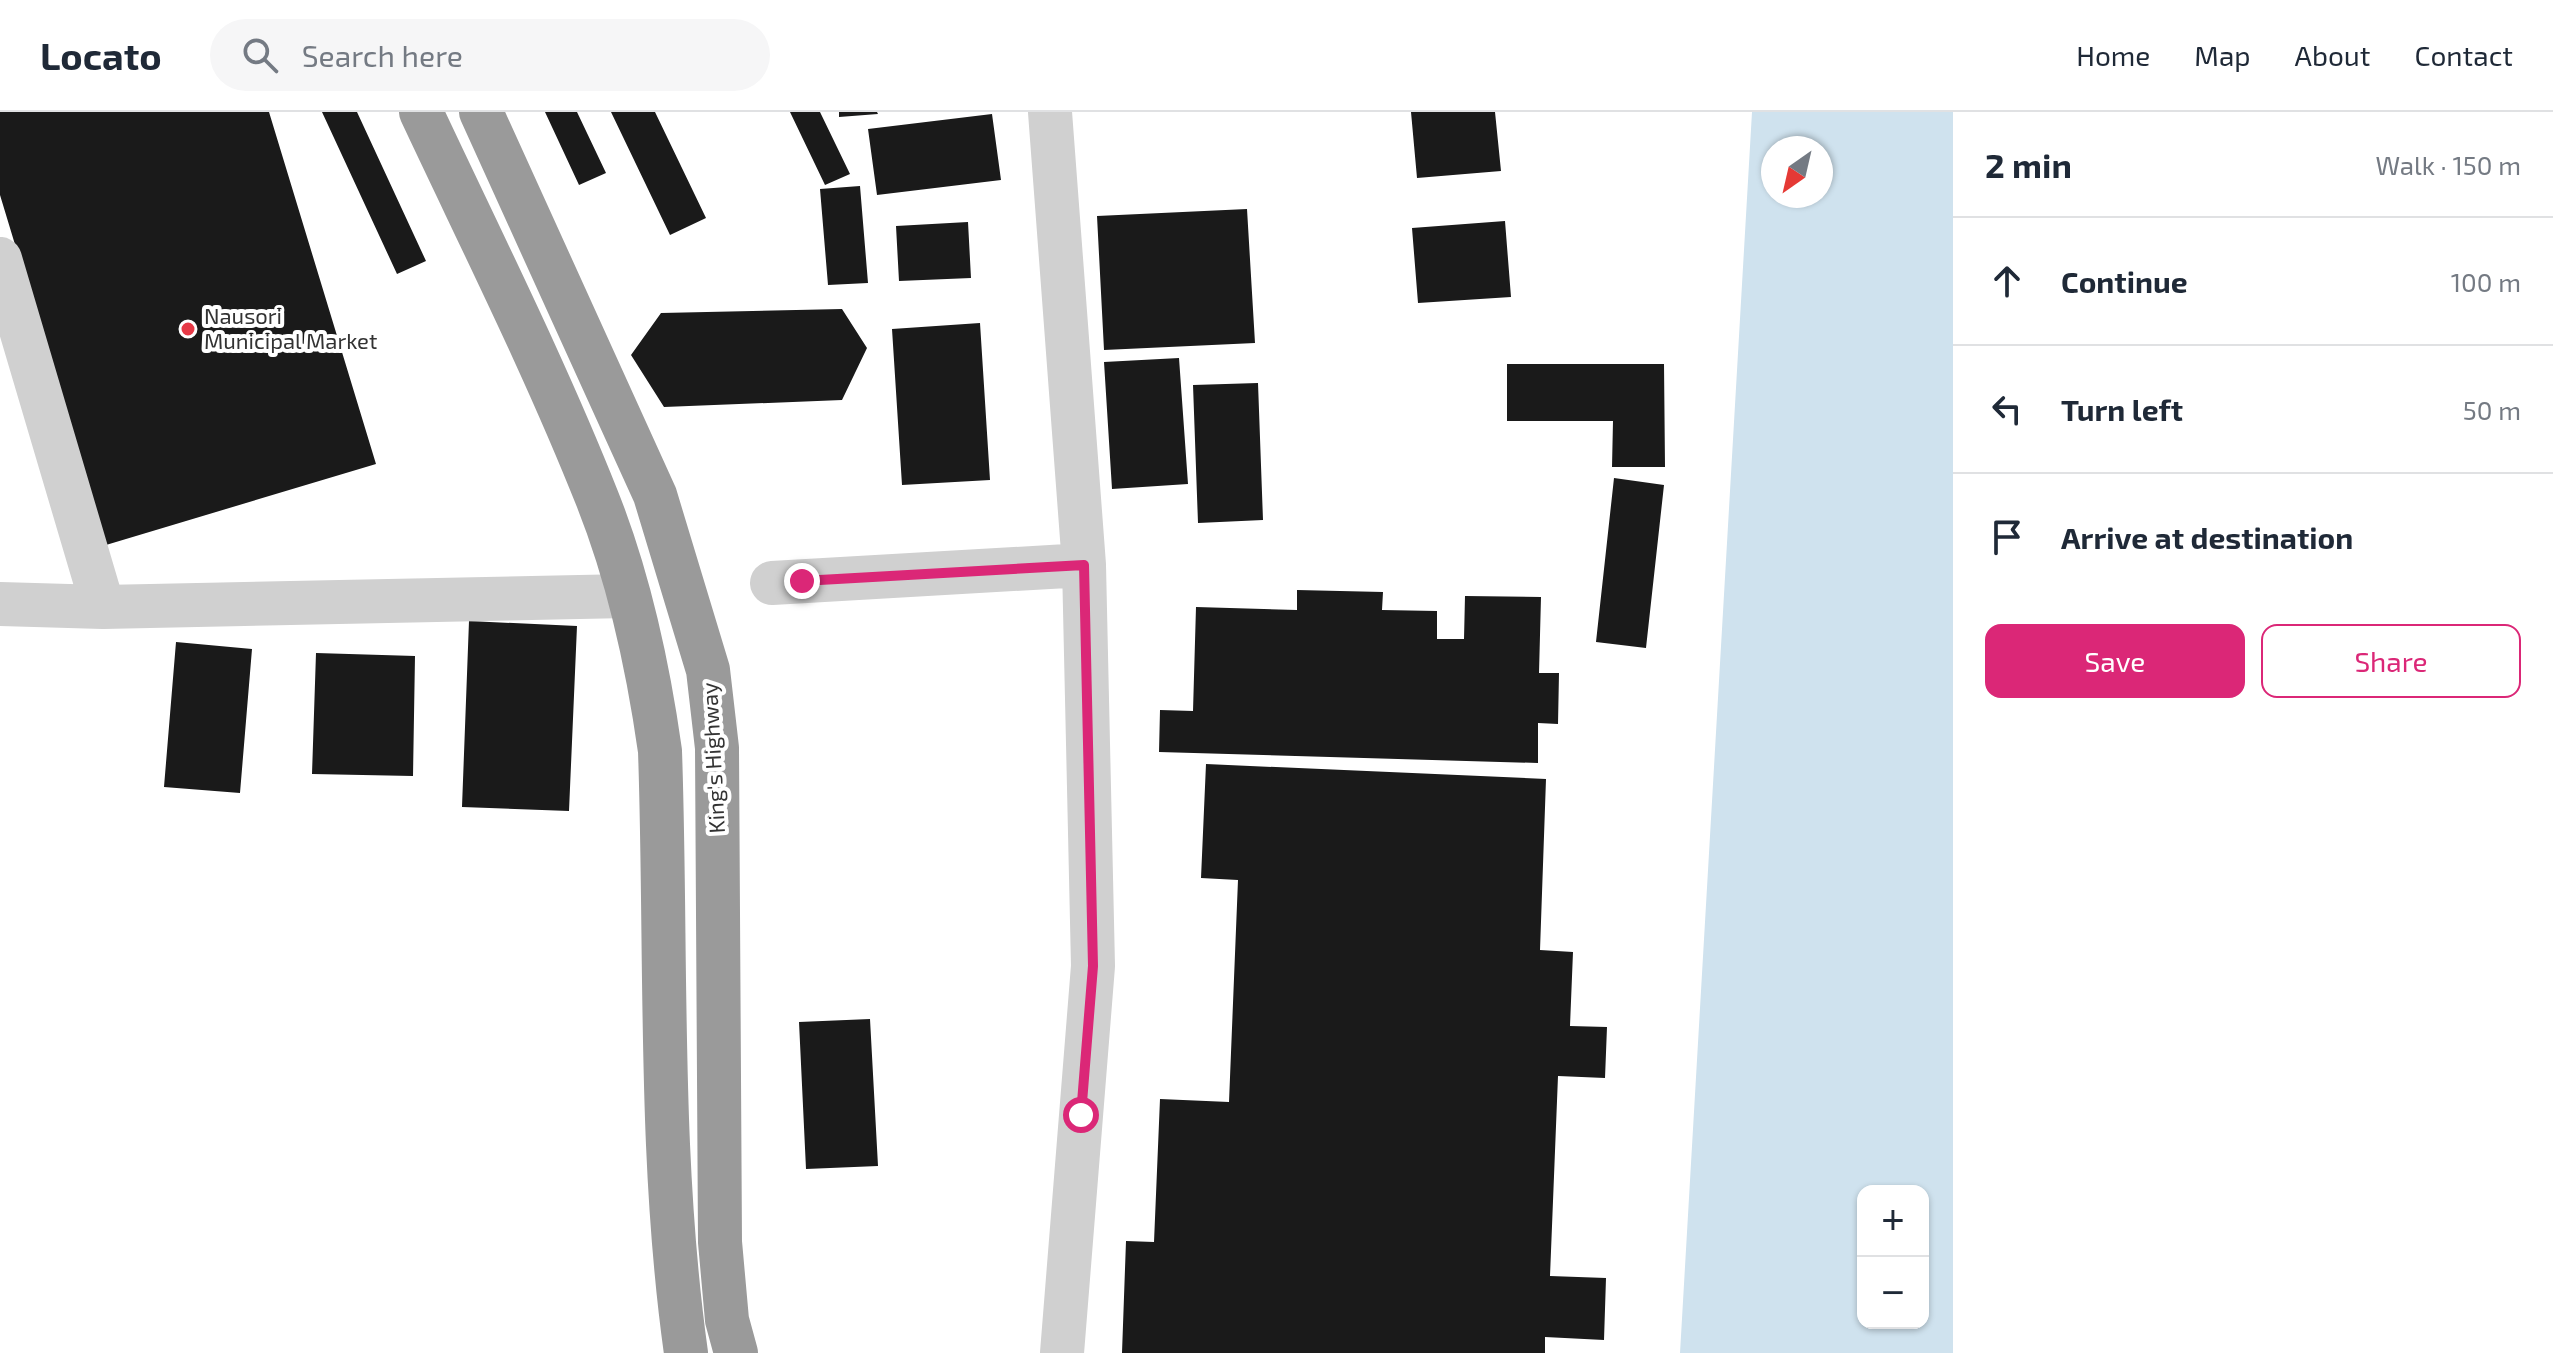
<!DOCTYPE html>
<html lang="en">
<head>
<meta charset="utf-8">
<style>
	body { margin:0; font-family:"Exo 2",sans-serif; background:#f6f6f7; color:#1f2937 }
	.controls { position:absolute; right:24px; bottom:24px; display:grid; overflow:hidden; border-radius:16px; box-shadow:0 2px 6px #0004 }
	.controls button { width:72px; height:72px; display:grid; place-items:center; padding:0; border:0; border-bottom:2px solid #e0e1e3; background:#fff; color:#1f2937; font:40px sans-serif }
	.compass { position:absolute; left:1761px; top:24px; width:72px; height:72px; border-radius:50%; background:#fff; box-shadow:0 2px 6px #0004; rotate:214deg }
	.stop { position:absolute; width:24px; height:24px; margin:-18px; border:6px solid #db2777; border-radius:50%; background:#fff }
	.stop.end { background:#db2777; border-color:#fff; box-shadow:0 2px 8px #0008 }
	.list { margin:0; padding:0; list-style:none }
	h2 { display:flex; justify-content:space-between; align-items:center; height:104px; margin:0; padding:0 32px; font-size:34px }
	h2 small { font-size:26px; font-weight:400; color:#747a83 }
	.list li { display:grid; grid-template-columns:52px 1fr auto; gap:24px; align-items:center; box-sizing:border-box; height:128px; padding:0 32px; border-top:2px solid #e0e1e3 }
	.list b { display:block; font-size:30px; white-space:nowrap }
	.list em { font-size:26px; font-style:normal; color:#747a83 }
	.actions { display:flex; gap:16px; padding:24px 32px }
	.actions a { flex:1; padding:18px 0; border:2px solid #db2777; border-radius:16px; text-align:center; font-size:28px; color:#db2777 }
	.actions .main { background:#db2777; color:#fff }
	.icon { flex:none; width:44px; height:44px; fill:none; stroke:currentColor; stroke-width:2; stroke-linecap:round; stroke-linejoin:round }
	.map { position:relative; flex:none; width:1953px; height:1241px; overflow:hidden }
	header { display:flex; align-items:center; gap:48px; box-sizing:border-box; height:112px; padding:0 40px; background:#fff; border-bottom:2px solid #e0e1e3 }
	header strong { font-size:38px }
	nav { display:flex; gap:44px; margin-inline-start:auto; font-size:28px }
	.search { width:560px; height:72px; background:#f6f6f7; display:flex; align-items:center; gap:20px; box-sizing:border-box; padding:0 28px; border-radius:44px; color:#747a83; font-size:30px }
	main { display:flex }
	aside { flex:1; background:#fff }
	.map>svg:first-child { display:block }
	.water { fill:#cfe2ee; fill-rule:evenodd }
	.building { fill:#1a1a1a }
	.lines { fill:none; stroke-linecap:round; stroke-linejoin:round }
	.minor { stroke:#d0d0d0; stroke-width:44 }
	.highway { stroke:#9a9a9a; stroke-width:44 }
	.route { stroke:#db2777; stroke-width:10 }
	.poi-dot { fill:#e63946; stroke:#fff; stroke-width:3 }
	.labels { text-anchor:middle; stroke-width:8; stroke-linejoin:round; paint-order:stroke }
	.poi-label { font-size:22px; fill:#333; stroke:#fff; text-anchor:start }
	.street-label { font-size:22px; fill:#333; stroke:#fff }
</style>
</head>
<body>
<header>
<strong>Locato</strong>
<div class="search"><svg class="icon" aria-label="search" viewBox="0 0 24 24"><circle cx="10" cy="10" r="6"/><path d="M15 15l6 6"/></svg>Search here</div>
<nav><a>Home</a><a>Map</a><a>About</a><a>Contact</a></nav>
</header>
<main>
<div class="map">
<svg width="1953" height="1241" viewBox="0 0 1953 1241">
	<rect width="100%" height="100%" fill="#fff"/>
	<!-- water -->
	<path class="water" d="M1752,0H1953V1241H1680ZM1773,36H1821V84H1773ZM1863,1079H1923V1211H1863Z"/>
	<!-- building -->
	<path class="building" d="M0,0H269L376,352L106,433L0,83Z
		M322,0H357L426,149L397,162Z
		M545,0H577L606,61L579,73Z
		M611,0H655L706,106L670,123Z
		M790,0H820L850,62L825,73Z
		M839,0H877L878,2L839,5Z
		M1411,0H1495L1501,59L1417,66Z
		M992,2L1001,68L877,83L868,17Z
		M860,74L868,171L828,173L820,77Z
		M1247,97L1255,231L1104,238L1097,104Z
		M1505,109L1511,185L1418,191L1412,116Z
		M968,110L971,166L899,169L896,114Z
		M842,197L867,236L842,288L664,295L631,243L661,201Z
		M980,211L990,368L902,373L892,217Z
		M1179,246L1188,372L1112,377L1104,250Z
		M1507,252H1664L1665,355H1612L1613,309H1507Z
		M1258,271L1263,408L1198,411L1193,273Z
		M1614,366L1664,373L1646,536L1596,530Z
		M1297,478L1383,480L1382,498L1437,499V527H1464L1465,484L1541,485L1539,561H1559L1558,612L1538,611V651L1159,640L1160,598L1193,599L1196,495L1297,498Z
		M469,509L577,514L569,699L462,695Z
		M176,530L252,537L240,681L164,675Z
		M316,541L415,544L413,664L312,662Z
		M1206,652L1546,667L1540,838L1573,840L1570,914L1607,915L1605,966L1558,964L1550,1164L1606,1166L1604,1228L1545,1225V1241H1122L1126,1129L1154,1130L1160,987L1229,990L1238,768L1201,766Z
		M870,907L878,1054L806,1057L799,910Z"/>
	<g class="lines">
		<!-- minor -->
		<path class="minor" d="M1050,0L1084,453L1093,854L1062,1241
			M0,147L103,495
			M772,471L1084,453
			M0,492L103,495L627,484"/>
		<!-- highway -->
		<path class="highway" d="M421,0C481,128 545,255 597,386C629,466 648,554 660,639C667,839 658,1042 686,1241
			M481,0L655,383L708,558L717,636L720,1130L727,1208L736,1241"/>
	</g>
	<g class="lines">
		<!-- route -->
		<path class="route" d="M802,469L1084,453L1093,854L1081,1003"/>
	</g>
	<!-- markers -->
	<circle class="poi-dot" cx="188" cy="217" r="8"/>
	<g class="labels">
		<!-- poi labels -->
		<g class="poi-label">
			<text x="204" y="212">Nausori<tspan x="204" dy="25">Municipal Market</tspan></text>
		</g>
		<!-- street labels -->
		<g class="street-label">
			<text transform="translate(713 646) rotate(-93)" y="8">King's Highway</text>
		</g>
	</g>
</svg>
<div class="controls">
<button>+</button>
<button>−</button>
</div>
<svg class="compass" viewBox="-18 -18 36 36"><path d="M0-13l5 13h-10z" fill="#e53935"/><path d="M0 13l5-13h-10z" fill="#747a83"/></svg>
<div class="stop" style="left:1081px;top:1003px"></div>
<div class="stop end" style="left:802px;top:469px"></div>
</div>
<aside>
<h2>2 min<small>Walk · 150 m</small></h2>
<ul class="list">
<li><svg class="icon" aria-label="ahead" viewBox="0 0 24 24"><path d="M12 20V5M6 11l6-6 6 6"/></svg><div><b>Continue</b></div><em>100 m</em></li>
<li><svg class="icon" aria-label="left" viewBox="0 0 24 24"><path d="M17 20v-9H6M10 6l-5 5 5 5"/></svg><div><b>Turn left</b></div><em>50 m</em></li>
<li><svg class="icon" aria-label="arrive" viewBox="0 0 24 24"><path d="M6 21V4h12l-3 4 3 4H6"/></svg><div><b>Arrive at destination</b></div></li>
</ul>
<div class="actions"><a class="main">Save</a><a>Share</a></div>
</aside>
</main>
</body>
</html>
